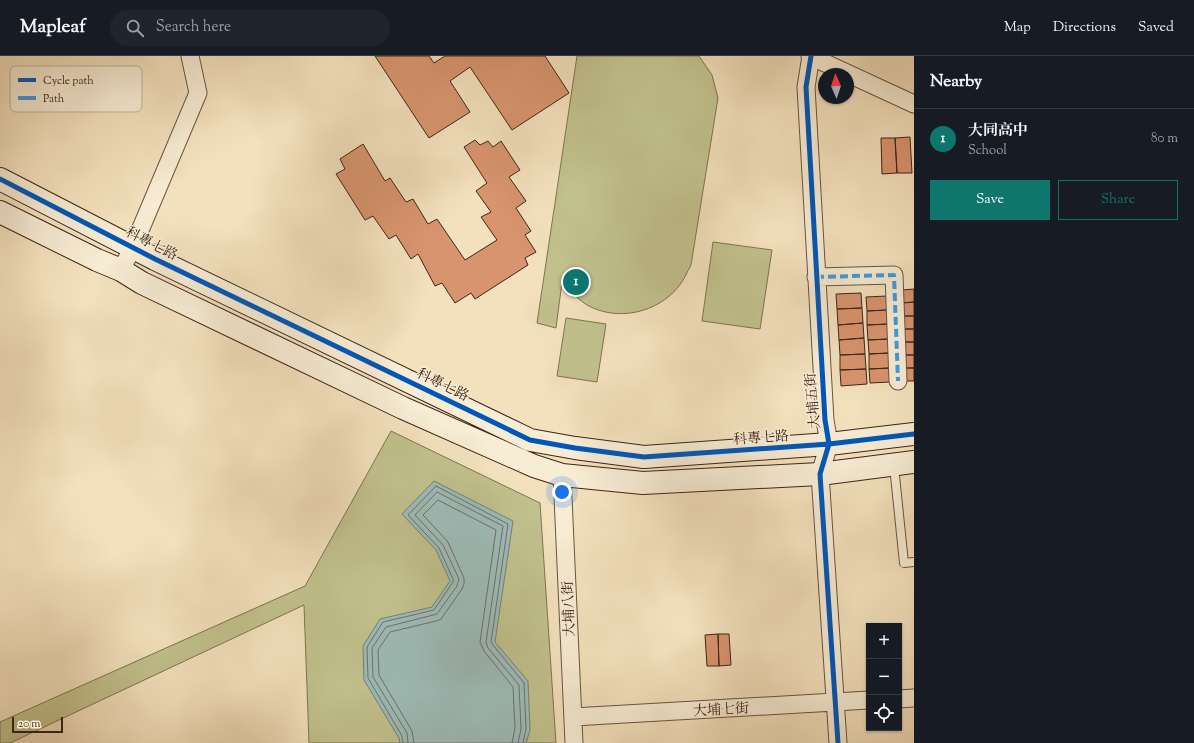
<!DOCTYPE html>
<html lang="en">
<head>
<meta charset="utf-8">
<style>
	body { margin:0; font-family:"Sorts Mill Goudy","Noto Serif TC",serif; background:#20242c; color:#f1f3f6 }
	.controls { position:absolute; right:12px; bottom:12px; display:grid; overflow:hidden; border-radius:0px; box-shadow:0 1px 3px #0004 }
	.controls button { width:36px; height:36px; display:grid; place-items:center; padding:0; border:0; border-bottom:1px solid #363941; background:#171b24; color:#f1f3f6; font:20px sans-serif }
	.compass { position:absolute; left:818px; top:12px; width:36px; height:36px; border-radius:50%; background:#171b24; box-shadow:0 1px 3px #0004; rotate:357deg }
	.scale { position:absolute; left:12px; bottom:10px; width:51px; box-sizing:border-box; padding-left:4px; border:2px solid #3f2418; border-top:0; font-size:11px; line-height:14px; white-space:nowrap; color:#3f2418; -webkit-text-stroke:3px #f7ecd4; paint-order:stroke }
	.you { position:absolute; left:562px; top:436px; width:14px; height:14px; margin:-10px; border:3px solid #fff; border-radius:50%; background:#1a73e8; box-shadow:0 0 0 6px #1a73e833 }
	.badge { display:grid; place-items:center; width:26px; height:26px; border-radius:50%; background:#0f766e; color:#fff; font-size:13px; font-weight:700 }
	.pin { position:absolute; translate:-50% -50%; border:2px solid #fff; box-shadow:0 1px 4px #0006 }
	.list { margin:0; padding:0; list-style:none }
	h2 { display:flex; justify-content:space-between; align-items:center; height:52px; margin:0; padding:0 16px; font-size:17px }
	h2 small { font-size:13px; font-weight:400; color:#9ea1a6 }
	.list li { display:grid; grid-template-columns:26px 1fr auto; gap:12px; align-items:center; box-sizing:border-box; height:60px; padding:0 16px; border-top:1px solid #363941 }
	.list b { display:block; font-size:15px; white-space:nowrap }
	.list p { margin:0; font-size:13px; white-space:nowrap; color:#9ea1a6 }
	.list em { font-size:13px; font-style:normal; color:#9ea1a6 }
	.actions { display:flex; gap:8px; padding:12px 16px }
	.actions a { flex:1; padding:9px 0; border:1px solid #0f766e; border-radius:0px; text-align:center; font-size:14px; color:#0f766e }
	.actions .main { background:#0f766e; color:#fff }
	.icon { flex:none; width:22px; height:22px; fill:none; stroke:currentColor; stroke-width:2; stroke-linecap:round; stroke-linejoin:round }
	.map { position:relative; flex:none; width:914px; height:687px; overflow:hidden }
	header { display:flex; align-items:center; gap:24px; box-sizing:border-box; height:56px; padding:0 20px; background:#171b24; border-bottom:1px solid #363941 }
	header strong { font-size:19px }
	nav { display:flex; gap:22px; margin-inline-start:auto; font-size:14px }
	.search { width:280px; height:36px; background:#20242c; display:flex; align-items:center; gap:10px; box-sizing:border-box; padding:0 14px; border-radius:22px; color:#9ea1a6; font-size:15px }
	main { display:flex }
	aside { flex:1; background:#171b24 }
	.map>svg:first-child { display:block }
	.green { fill:#c1c18d; stroke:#807252 }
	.water { fill:#9dbcb8; stroke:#777f78 }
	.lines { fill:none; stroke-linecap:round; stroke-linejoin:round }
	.shore { stroke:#6e7068; stroke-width:1 }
	.building { fill:#d8946f; stroke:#3f2418 }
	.lane-casing { stroke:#6c5341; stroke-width:10 }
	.street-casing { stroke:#6c5341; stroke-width:19 }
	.secondary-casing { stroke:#3f2418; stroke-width:24 }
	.lane { stroke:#f7ecd4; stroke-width:8 }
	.street { stroke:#f7ecd4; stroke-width:17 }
	.secondary { stroke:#f7ecd4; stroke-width:22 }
	.quiet { stroke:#3f9cdf; stroke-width:4; stroke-dasharray:8 4; stroke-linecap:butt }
	.cycleway-casing { stroke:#f7ecd4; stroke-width:8 }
	.cycleway { stroke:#0057b8; stroke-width:5 }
	.labels { text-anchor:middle; stroke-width:3; stroke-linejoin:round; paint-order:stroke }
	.street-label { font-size:14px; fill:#3f2418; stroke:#f7ecd4 }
	.key { fill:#f7ecd4; stroke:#c0b09c; stroke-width:1 }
	.key-label { font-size:11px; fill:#3f2418 }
</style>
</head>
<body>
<header>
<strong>Mapleaf</strong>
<div class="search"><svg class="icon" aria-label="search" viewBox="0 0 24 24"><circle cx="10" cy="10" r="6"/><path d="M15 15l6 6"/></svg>Search here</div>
<nav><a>Map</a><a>Directions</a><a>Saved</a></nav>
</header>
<main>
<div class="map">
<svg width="914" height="687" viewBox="0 0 914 687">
	<rect width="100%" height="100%" fill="#f3e1bd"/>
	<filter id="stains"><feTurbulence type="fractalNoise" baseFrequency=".005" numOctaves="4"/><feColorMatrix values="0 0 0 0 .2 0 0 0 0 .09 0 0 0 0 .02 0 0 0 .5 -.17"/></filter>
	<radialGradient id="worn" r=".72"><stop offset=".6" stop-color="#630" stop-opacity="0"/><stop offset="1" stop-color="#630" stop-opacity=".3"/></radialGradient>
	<!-- green -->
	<path class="green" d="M577,0H699L712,19L718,42L691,209C687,216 684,224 679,230C658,257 617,266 587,249C577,243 570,234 562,226L556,272L537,267Z
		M713,186L772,194L760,273L702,265Z
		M566,262L606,268L597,326L557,320Z
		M391,375L540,447L556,687H309L304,549L10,687H0V666L305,530Z"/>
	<!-- water -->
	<path class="water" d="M434,425L513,465L495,586L528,625L530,674L526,687H400L399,682L364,624L363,590L380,563L432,551L450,525L436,494L402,458Z"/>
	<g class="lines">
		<!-- shore -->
		<path class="shore" d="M403,687L402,680L368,622L367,591L383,566L434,554L453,526V523L439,492L408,459L436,430L508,468L491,586L493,589L524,627L526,673L523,687
			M408,687L407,677L373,621L372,592L386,571L437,558L457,530L459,523L443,489L415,459L437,436L503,470L486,586L488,592L519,629L521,673L518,687
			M414,687L412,675L379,619L378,594L390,576L436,565L441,563L462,533L464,528V522L448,486L423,459L438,444L496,474L480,586L484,595L513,631L515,672L512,687"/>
	</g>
	<!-- building -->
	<path class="building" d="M375,0H429L434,7L445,0H545L569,37L512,74L470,11L450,25L470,56L429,82Z
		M910,81L912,117H897L895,82Z
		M881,82H895L897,117L882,118Z
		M475,84L480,89L488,85L493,91L501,85L520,114L509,121L526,145L516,152L531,175L525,179L536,196L525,202L528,209L475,243L471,237L455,247L442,227L435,230L418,198L411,203L396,179L389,183L373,160L365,164L336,118L345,113L340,103L363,88L385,125L390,122L406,146L413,143L428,168L437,163L465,204L497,184L481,161L491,156L476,135L487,127L464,91Z
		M914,233V246L902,247V234Z
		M861,237L862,252L837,253L836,238Z
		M887,240V254L867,255L866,241Z
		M914,246V260H903L902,247Z
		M862,252L863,267L838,269L837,253Z
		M887,254L888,268L867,269V255Z
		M903,260H914V273H903Z
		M863,267L864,282L839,284L838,269Z
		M888,268L889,283L868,284L867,269Z
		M903,273H914V286H904Z
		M864,282L865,298L840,299L839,284Z
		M889,283V297L869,298L868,284Z
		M904,286H914V299H904Z
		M889,297L890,312L869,313V298Z
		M865,298L866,313L840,314V299Z
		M904,299H914V312H905Z
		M890,312V326L870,327L869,313Z
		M905,312H914V325H905Z
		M866,313L867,328L841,330L840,314Z
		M718,578H729L731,609L719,610Z
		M718,578L719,610H707L705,579Z"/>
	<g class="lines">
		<!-- lane casing -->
		<g class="lane-casing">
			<path id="lane" d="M894,410L904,507L914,506"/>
		</g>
		<!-- street casing -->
		<g class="street-casing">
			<path id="street" d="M810,0L914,48
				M811,0L806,31L825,364L829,388L820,418L838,687
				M121,214L133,191L198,37L190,0
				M816,221L894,219L898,325
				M562,419L574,687
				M899,643L914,642
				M573,661L869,644"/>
		</g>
		<!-- secondary casing -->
		<g class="secondary-casing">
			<path id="secondary" d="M0,123L155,203L530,384L575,392L644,401L829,388L914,378
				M0,156L97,204L121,214L142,227L403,352L534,410L562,419L643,427L820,418L914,406"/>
		</g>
		<!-- lane -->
		<use href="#lane" class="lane"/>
		<!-- street -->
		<use href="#street" class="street"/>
		<!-- secondary -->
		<use href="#secondary" class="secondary"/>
		<!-- quiet -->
		<path class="quiet" d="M816,221L894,219L898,325"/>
		<!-- cycleway casing -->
		<g class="cycleway-casing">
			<path id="cycleway" d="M811,0L806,31L825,364L829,388L820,418L838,687
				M0,123L155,203L530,384L575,392L644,401L829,388L914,378"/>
		</g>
		<!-- cycleway -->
		<use href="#cycleway" class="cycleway"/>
	</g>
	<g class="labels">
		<!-- street labels -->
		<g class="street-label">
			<text transform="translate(152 187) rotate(27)" y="5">科專七路</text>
			<text transform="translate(443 328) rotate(26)" y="5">科專七路</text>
			<text transform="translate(812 345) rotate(-95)" y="5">大埔五街</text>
			<text transform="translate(761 381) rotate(-4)" y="5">科專七路</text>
			<text transform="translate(568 553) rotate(-92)" y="5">大埔八街</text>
			<text transform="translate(721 653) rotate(-3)" y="5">大埔七街</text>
		</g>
	</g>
	<!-- legend -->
	<rect x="10" y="10" width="132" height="46" rx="6" class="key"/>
	<rect x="18" y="22" width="18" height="4" fill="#0057b8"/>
	<rect x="18" y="40" width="18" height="4" fill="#3f9cdf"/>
	<g class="key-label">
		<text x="43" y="28">Cycle path</text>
		<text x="43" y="46">Path</text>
	</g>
	<rect width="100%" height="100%" filter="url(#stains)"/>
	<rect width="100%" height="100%" fill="url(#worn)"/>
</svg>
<div class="controls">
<button>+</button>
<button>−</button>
<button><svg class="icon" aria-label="locate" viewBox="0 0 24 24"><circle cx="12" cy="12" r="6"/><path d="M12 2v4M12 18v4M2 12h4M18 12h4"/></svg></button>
</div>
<svg class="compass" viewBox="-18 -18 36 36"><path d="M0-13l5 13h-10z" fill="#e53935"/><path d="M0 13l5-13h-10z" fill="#9ea1a6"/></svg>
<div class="scale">20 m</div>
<div class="you"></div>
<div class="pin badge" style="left:576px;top:226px">1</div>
</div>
<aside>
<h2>Nearby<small></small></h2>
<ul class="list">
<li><span class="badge">1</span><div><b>大同高中</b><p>School</p></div><em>80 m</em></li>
</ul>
<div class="actions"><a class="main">Save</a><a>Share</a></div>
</aside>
</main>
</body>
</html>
